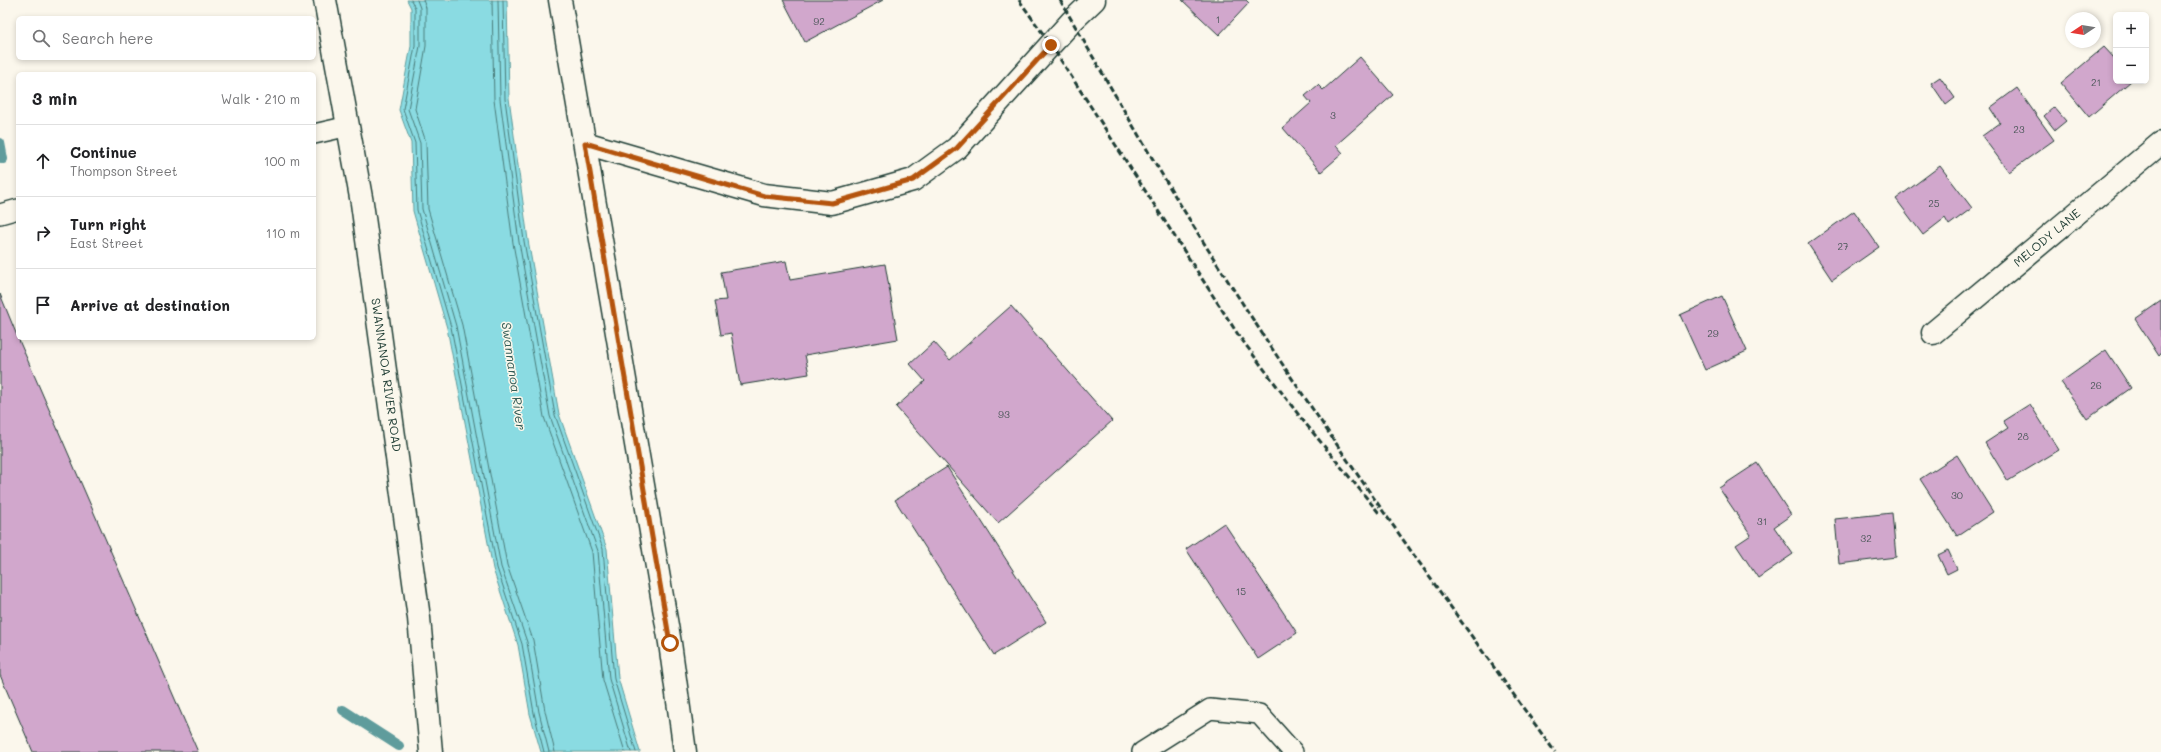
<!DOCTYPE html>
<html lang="en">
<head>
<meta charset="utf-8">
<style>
	body { margin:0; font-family:Mali,sans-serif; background:#f2f2f2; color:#202124 }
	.controls { position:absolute; right:12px; top:12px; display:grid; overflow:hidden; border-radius:6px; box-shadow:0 2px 6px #0003 }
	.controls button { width:36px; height:36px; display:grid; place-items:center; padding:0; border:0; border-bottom:1px solid #e0e0e0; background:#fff; color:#202124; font:20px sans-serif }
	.compass { position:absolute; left:2065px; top:12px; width:36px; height:36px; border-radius:50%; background:#fff; box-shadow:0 2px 6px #0003; rotate:258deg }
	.stop { position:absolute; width:12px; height:12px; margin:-9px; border:3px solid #b45309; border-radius:50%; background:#fff }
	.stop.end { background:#b45309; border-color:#fff; box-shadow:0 1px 4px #0008 }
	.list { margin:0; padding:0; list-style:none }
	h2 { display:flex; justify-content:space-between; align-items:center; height:52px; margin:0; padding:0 16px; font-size:17px }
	h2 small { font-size:13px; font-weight:400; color:#757577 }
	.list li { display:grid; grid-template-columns:26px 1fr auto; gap:12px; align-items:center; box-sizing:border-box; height:72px; padding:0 16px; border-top:1px solid #e0e0e0 }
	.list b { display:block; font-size:15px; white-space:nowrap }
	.list p { margin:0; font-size:13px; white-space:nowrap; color:#757577 }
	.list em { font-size:13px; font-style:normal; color:#757577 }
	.icon { flex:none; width:22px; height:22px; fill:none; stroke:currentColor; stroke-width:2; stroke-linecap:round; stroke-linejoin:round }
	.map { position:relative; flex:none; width:2161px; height:752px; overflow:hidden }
	.search { position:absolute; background:#fff; box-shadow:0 2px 6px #0003; left:16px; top:16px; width:300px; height:44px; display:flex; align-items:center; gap:10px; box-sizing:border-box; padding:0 14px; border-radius:6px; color:#757577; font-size:15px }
	.panel { position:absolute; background:#fff; box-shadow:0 2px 6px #0003; left:16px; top:72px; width:300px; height:268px; border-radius:6px }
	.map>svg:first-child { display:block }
	.water { fill:#8adbe2; stroke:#5f9c9c }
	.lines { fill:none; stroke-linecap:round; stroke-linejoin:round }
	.shore { stroke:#4a7c7a; stroke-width:1 }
	.stream { stroke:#5f9c9c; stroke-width:10 }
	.building { fill:#d1a7cc; stroke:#1f3d34 }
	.lane-casing { stroke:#1f3d34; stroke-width:22 }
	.street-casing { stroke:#1f3d34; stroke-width:25 }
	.secondary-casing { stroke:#1f3d34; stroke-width:25 }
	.lane { stroke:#fbf7ec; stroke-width:19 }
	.street { stroke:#fbf7ec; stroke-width:22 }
	.secondary { stroke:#fbf7ec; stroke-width:22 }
	.rail { stroke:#1f3d34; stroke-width:3; stroke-dasharray:6 3; stroke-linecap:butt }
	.route { stroke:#b45309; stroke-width:5 }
	.labels { text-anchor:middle; stroke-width:3; stroke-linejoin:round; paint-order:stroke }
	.number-label { font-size:10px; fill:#4c585a }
	.street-label { font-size:12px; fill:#1f3d34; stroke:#fbf7ec }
	.water-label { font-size:13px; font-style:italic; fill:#345d57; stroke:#fbf7ec }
</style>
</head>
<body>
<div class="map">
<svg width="2161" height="752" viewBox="0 0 2161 752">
	<rect width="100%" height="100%" fill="#fbf7ec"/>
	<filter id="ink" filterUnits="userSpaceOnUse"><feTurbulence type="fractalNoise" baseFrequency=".025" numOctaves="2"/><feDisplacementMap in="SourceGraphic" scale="8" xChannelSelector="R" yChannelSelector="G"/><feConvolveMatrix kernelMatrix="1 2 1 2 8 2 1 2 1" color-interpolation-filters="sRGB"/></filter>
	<g filter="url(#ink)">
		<!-- water -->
		<path class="water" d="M407,0H507L509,98L528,240L559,414L607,549L618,678L640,752H541L530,714L518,645L493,569L447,328L413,211L411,143L399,110L411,46V8Z"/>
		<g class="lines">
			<!-- shore -->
			<path class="shore" d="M411,0L415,8V46L403,109L415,143L417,210L451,327L497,568L522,644L534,713L544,752
				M417,0L420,8V46L408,109L420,143L422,209L456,326L501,567L527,642L539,712L549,752
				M423,0L426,8V46L415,109L426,142L428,209L462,325L507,565L533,640L545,711L555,752
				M492,0L494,100L513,243L544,417L592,552L603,680L625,752
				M498,0L500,99L519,242L550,416L598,551L609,679L631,752
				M503,0L505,99L524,241L555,415L603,549L614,679L636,752"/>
			<!-- stream -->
			<path class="stream" d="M0,143L3,159
				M343,710L399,746"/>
		</g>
		<!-- building -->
		<path class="building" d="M783,0H883L805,42Z
			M1182,0H1246L1249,3L1219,35Z
			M2104,47L2116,60V81H2131L2089,117L2061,83Z
			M1360,57L1393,95L1336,145L1343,153L1321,172L1283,128L1311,103L1305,96L1318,85L1323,90Z
			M1940,77L1955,98L1946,105L1931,83Z
			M2017,88L2054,140L2009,172L1982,136L2000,123L1990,108Z
			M2054,107L2066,121L2055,130L2044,116Z
			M1940,166L1972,208L1949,225L1945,218L1923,235L1896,199Z
			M1854,211L1879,247L1832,280L1808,244Z
			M786,261L790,280L885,264L898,339L805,355L809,374L740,385L731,333L721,335L715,301L726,300L721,272Z
			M0,294L18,338L198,752H33L0,675Z
			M1722,296L1747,351L1705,370L1680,315Z
			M2161,301V354L2159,356L2135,319Z
			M1011,306L1112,421L998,523L896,407L925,381L910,364L934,342L950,360Z
			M2106,350L2131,388L2087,419L2061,382Z
			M2030,404L2059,450L2008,481L1985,443L2008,428L2003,421Z
			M1957,455L1993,512L1957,536L1920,479Z
			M1757,463L1791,515L1774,527L1793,554L1758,578L1736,545L1751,535L1719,488Z
			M947,467L1046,622L994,655L895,500Z
			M1892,513L1896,557L1839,564L1835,519Z
			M1224,523L1297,633L1258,659L1186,549Z
			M1948,550L1957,569L1947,574L1938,555Z"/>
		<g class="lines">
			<!-- lane casing -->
			<g class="lane-casing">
				<path id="lane" d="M314,134L349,126
					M0,214L18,209
					M1142,752L1210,709L1259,714L1293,752"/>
			</g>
			<!-- street casing -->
			<g class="street-casing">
				<path id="street" d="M560,0L670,643L685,752
					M585,143L764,195L832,203L913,180L957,148L1072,21L1094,0
					M1933,333L2161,143"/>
			</g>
			<!-- secondary casing -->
			<g class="secondary-casing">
				<path id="secondary" d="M325,0L362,203L419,618L431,752"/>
			</g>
			<!-- lane -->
			<use href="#lane" class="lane"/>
			<!-- street -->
			<use href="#street" class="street"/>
			<!-- secondary -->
			<use href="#secondary" class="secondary"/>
			<!-- rail -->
			<path class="rail" d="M1019,0L1051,45L1239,336L1301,418L1379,513
				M1060,0C1115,95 1170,191 1230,284C1332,443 1444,598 1555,752"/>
		</g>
	</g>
	<g class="lines" filter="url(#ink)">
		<!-- route -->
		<path class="route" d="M670,643L585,143L764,196L832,203L913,180L957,148L1051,45"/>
	</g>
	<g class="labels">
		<!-- number labels -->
		<g class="number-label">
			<text x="1218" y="23">1</text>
			<text x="819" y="25">92</text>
			<text x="2096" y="86">21</text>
			<text x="1333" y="119">3</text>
			<text x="2019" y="133">23</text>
			<text x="1934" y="207">25</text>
			<text x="1843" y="250">27</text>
			<text x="1713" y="337">29</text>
			<text x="2096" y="389">26</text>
			<text x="1004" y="418">93</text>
			<text x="2023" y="440">28</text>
			<text x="1957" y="499">30</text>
			<text x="1762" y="525">31</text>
			<text x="1866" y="542">32</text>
			<text x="1241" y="595">15</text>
		</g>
		<!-- street labels -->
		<g class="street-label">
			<text transform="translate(2047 238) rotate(-40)" y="4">MELODY LANE</text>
			<text transform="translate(386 375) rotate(82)" y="4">SWANNANOA RIVER ROAD</text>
		</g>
		<!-- water labels -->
		<g class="water-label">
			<text transform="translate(514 376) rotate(82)" y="5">Swannanoa River</text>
		</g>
	</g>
</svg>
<div class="controls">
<button>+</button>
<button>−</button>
</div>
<svg class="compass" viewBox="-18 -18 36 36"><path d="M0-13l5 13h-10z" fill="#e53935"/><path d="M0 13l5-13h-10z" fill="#757577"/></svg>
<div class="stop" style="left:670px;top:643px"></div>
<div class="stop end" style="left:1051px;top:45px"></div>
<div class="search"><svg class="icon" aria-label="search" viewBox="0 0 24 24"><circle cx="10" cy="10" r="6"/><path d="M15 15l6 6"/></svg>Search here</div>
<section class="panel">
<h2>3 min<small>Walk · 210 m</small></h2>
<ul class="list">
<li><svg class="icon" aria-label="ahead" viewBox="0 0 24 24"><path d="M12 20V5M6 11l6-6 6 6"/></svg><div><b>Continue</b><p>Thompson Street</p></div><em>100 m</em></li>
<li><svg class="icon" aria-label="right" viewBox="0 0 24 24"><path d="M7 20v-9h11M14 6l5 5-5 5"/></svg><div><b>Turn right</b><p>East Street</p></div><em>110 m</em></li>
<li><svg class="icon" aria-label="arrive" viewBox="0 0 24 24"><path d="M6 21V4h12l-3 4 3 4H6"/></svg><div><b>Arrive at destination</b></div></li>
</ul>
</section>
</div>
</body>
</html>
